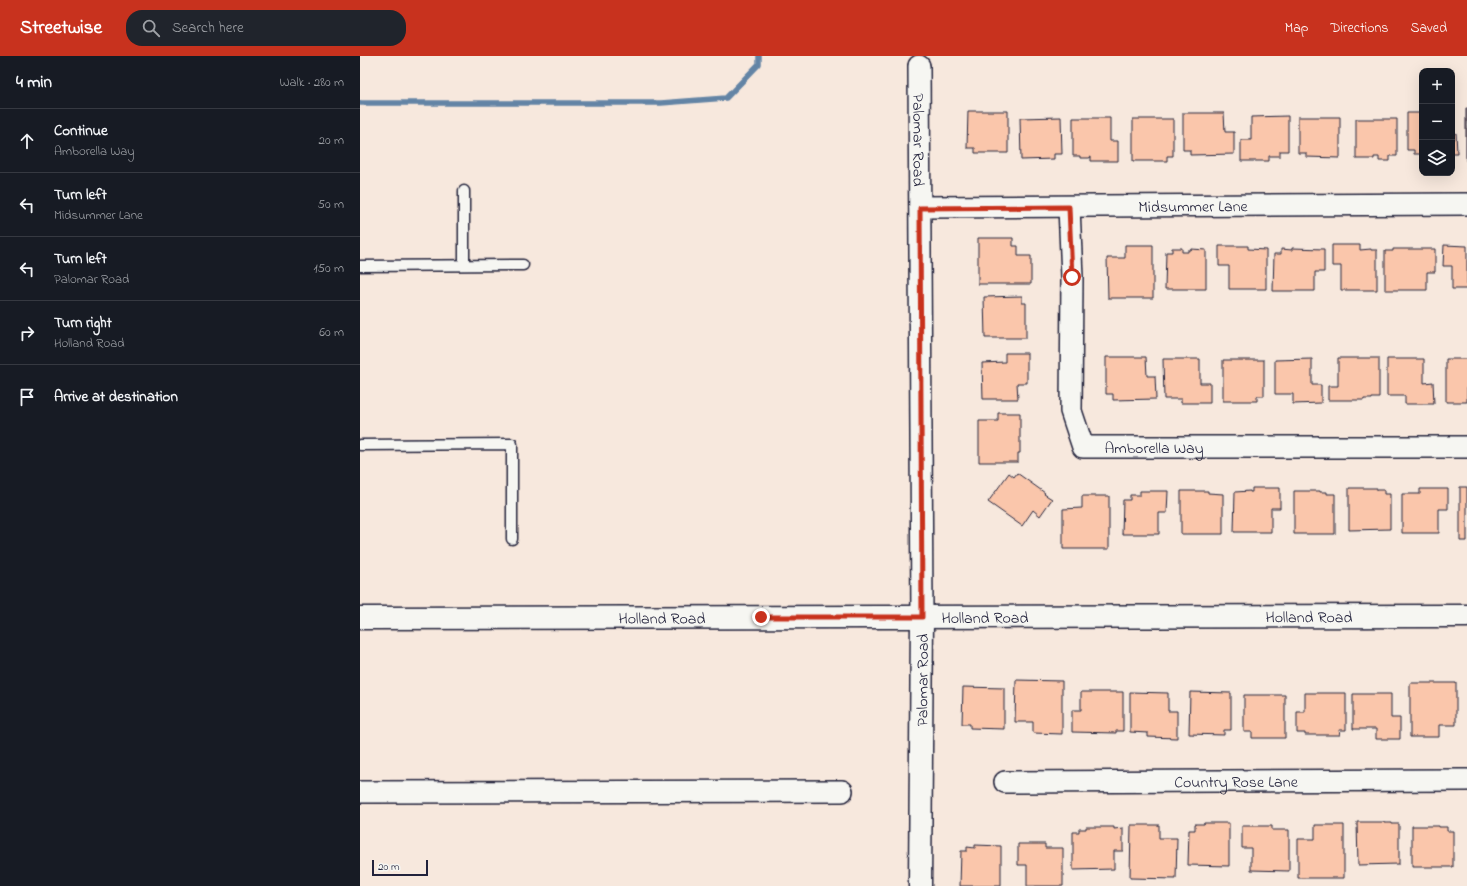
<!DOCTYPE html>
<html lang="en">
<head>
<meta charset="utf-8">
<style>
	body { margin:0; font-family:"Indie Flower",sans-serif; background:#20242c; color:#f1f3f6 }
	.controls { position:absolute; right:12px; top:12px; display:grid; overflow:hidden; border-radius:8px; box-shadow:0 4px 16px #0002 }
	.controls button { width:36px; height:36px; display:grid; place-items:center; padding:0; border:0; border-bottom:1px solid #363941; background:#171b24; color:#f1f3f6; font:20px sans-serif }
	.scale { position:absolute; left:12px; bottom:10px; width:56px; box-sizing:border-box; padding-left:4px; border:2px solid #22223b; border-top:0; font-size:11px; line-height:14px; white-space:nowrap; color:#22223b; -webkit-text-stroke:3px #f6f6f2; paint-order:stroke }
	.stop { position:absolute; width:12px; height:12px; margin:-9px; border:3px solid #c8321e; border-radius:50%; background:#fff }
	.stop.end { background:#c8321e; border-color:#fff; box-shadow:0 1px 4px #0008 }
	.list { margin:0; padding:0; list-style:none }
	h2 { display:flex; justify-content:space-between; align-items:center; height:52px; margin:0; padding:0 16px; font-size:17px }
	h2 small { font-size:13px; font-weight:400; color:#9ea1a6 }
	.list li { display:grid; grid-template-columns:26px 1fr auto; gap:12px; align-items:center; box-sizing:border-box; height:64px; padding:0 16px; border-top:1px solid #363941 }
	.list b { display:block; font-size:15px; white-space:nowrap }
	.list p { margin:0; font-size:13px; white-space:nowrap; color:#9ea1a6 }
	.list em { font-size:13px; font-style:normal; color:#9ea1a6 }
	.icon { flex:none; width:22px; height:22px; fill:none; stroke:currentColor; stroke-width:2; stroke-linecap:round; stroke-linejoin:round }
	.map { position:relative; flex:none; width:1107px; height:830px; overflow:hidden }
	header { display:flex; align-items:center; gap:24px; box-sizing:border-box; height:56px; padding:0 20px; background:#c8321e; color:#fff }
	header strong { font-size:19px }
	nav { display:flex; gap:22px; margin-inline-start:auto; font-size:14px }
	.search { width:280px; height:36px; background:#20242c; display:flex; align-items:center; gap:10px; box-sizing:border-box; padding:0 14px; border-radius:16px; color:#9ea1a6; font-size:15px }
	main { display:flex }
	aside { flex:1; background:#171b24 }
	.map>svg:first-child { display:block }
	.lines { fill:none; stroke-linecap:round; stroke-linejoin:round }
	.stream { stroke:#6384a5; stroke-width:5.5 }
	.building { fill:#fac6ab; stroke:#22223b }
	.lane-casing { stroke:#22223b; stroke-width:13 }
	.street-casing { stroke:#22223b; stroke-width:24 }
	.secondary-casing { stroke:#22223b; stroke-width:25 }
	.lane { stroke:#f6f6f2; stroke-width:10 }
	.street { stroke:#f6f6f2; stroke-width:21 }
	.secondary { stroke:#f6f6f2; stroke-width:22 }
	.route { stroke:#c8321e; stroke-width:5 }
	.labels { text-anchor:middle; stroke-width:3; stroke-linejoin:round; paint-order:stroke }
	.street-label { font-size:16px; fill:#22223b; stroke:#f6f6f2 }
</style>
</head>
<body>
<header>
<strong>Streetwise</strong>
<div class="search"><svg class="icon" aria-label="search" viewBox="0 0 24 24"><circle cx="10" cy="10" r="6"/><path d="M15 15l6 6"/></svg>Search here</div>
<nav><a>Map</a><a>Directions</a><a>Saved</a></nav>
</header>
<main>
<aside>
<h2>4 min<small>Walk · 280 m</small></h2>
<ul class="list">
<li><svg class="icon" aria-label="ahead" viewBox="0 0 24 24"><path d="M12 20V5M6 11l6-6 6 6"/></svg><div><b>Continue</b><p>Amborella Way</p></div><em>20 m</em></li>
<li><svg class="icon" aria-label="left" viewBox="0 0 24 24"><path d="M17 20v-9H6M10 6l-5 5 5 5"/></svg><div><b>Turn left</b><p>Midsummer Lane</p></div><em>50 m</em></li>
<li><svg class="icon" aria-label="left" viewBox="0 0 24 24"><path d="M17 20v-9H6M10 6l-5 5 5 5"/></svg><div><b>Turn left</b><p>Palomar Road</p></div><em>150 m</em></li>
<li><svg class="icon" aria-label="right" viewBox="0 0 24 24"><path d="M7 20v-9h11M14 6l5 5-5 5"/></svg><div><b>Turn right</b><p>Holland Road</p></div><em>60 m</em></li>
<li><svg class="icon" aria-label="arrive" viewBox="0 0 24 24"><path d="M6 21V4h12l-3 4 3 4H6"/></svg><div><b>Arrive at destination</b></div></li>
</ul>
</aside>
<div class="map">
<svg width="1107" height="830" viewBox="0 0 1107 830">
	<rect width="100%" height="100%" fill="#f7e8dd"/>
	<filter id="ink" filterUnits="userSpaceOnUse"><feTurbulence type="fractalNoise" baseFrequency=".025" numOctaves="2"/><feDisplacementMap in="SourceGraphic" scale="8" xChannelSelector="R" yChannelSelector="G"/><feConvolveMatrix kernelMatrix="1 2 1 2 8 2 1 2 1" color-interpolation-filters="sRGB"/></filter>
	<g filter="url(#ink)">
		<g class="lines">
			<!-- stream -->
			<path class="stream" d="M0,47H301L366,42L399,8V0"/>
		</g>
		<!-- building -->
		<path class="building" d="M1106,52H1107V105H1106Z
			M608,55H648V97H615V92H607Z
			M823,57H864L865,76H874V98L830,99V94H823Z
			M1047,57H1062V99H1061V98H1054V94H1047Z
			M928,60V95H920V100H909V105H881V84H891V61Z
			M701,61L702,98H694V103L661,104L660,62Z
			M938,61H980V102L946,101V97H938Z
			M713,62H750V85H758V105H731V101L729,102H720V100H713Z
			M773,63H813V100H807V105H773Z
			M996,63H1037V100H1030V105H1019V101H1014V103H996Z
			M1092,77H1096L1097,97H1092Z
			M618,182H653V190H658V200H671V228H618Z
			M765,189H793V242H748L747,202H765Z
			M972,189H1000V194L1011,193V194H1017V234H981V210H972Z
			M1084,189L1107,190V233H1092V210H1083Z
			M859,190H888V193L906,194V233H869V210H859Z
			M812,192H822V196H828V194H831V193L846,194V233H805L806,196H812Z
			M932,192L964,193V216H955V235H913L914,198H921V193L932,194Z
			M1033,193H1075V216H1067V234H1025V195H1033Z
			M662,240V247H666V282H625L624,241Z
			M645,297H667V327H657L658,343H623L622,307L645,306Z
			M746,301H786L787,320H795L796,343L753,344V338H746Z
			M978,302H1019V342H1012V343H1004V344H968V330H978Z
			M803,303H840V327H850V347H821V343H804Z
			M952,303V329H961V347L933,348V338H915V304Z
			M1027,303H1064V327L1073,326L1074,348H1045V340H1027Z
			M1086,303H1107V346H1086Z
			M863,304H904V340H897V345H863Z
			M638,357H660V397H658V406H619V365H638Z
			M649,417L654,421L657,417L685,437L684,438L692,443L680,460L673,454L662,470L628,446Z
			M1100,431H1107V485H1100Z
			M892,432H920V452H911V476H874L875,436L890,435V436H892Z
			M989,432H1017V434H1024V438H1030V473L989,474Z
			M1060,433H1088V453H1079V477H1042V438H1060Z
			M780,435H808L807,457H799V478H762L763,444H770V439H780Z
			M821,435H848V437L863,438V478H821Z
			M934,435H960V436H967V438H975V478H934Z
			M722,440H749V493H703V453L722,452Z
			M656,624L702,625V678L673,677V666H655Z
			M1050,627H1096V669H1079V681H1050Z
			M603,631L644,632V673L610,672V668H602Z
			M721,636H763V675H756V677L712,676V654H721Z
			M770,636L808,637V655H817V682L788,681V677L770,676Z
			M830,636L871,637V674H864V679L829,678Z
			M945,637H986V674H979L980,679H945V677H937V656H945Z
			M993,638H1031V662H1040V683H1016V673H993Z
			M884,639H925V682H892V676H884Z
			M997,766H1024V767H1032V768H1039V808L998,809Z
			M844,767H869V810L828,809L829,774H835V768H844Z
			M771,769H799V782H817L816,823L770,822Z
			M955,769H984V822H938V783H955Z
			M882,770H912V774H929V815L891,814V792H882Z
			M1052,770H1079V771H1087V775H1093V811H1052Z
			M726,771H754V773L763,772V795H754V813L713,814V776H719V773H726Z
			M658,788H685V792H703V830H667V809H658Z
			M615,789L641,790V830H600L601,795H607V791L615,792Z"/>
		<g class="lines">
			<!-- lane casing -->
			<g class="lane-casing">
				<path id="lane" d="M104,135V209
					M0,210L163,209
					M0,389L152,388V483"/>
			</g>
			<!-- street casing -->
			<g class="street-casing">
				<g id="street">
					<path id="s1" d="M559,10L562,561"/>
					<path id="s2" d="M560,151L1107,148"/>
					<path id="s3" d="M709,151L712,221L711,355L723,391H1107"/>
					<path id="s4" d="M645,726L1107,724"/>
					<path d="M0,736L482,735"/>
				</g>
			</g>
			<!-- secondary casing -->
			<g class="secondary-casing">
				<g id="secondary">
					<path id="s5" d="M0,562L1107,560"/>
					<path id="s6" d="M560,830L562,561"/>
				</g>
			</g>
			<!-- lane -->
			<use href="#lane" class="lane"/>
			<!-- street -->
			<use href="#street" class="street"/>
			<!-- secondary -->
			<use href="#secondary" class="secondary"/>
		</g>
	</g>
	<g class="lines" filter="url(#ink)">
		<!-- route -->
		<path class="route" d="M401,561H562L560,152L709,151L712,221"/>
	</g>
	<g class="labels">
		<!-- street labels -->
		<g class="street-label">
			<text dy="6" stroke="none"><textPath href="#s1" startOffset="74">Palomar Road</textPath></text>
			<text dy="6" stroke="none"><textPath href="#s2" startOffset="273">Midsummer Lane</textPath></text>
			<text dy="6" stroke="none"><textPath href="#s3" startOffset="313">Amborella Way</textPath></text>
			<text dy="6" stroke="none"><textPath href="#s5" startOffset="949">Holland Road</textPath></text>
			<text dy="6" stroke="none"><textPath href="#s5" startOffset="302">Holland Road</textPath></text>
			<text dy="6" stroke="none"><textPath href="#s5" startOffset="625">Holland Road</textPath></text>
			<text dy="6" stroke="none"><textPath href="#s6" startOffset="206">Palomar Road</textPath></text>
			<text dy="6" stroke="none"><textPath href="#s4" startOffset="231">Country Rose Lane</textPath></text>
		</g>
	</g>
</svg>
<div class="controls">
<button>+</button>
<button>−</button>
<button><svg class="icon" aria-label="layers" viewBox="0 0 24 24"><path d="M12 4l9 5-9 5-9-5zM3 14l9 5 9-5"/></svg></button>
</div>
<div class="scale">20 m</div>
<div class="stop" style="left:712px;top:221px"></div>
<div class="stop end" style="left:401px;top:561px"></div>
</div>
</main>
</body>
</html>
